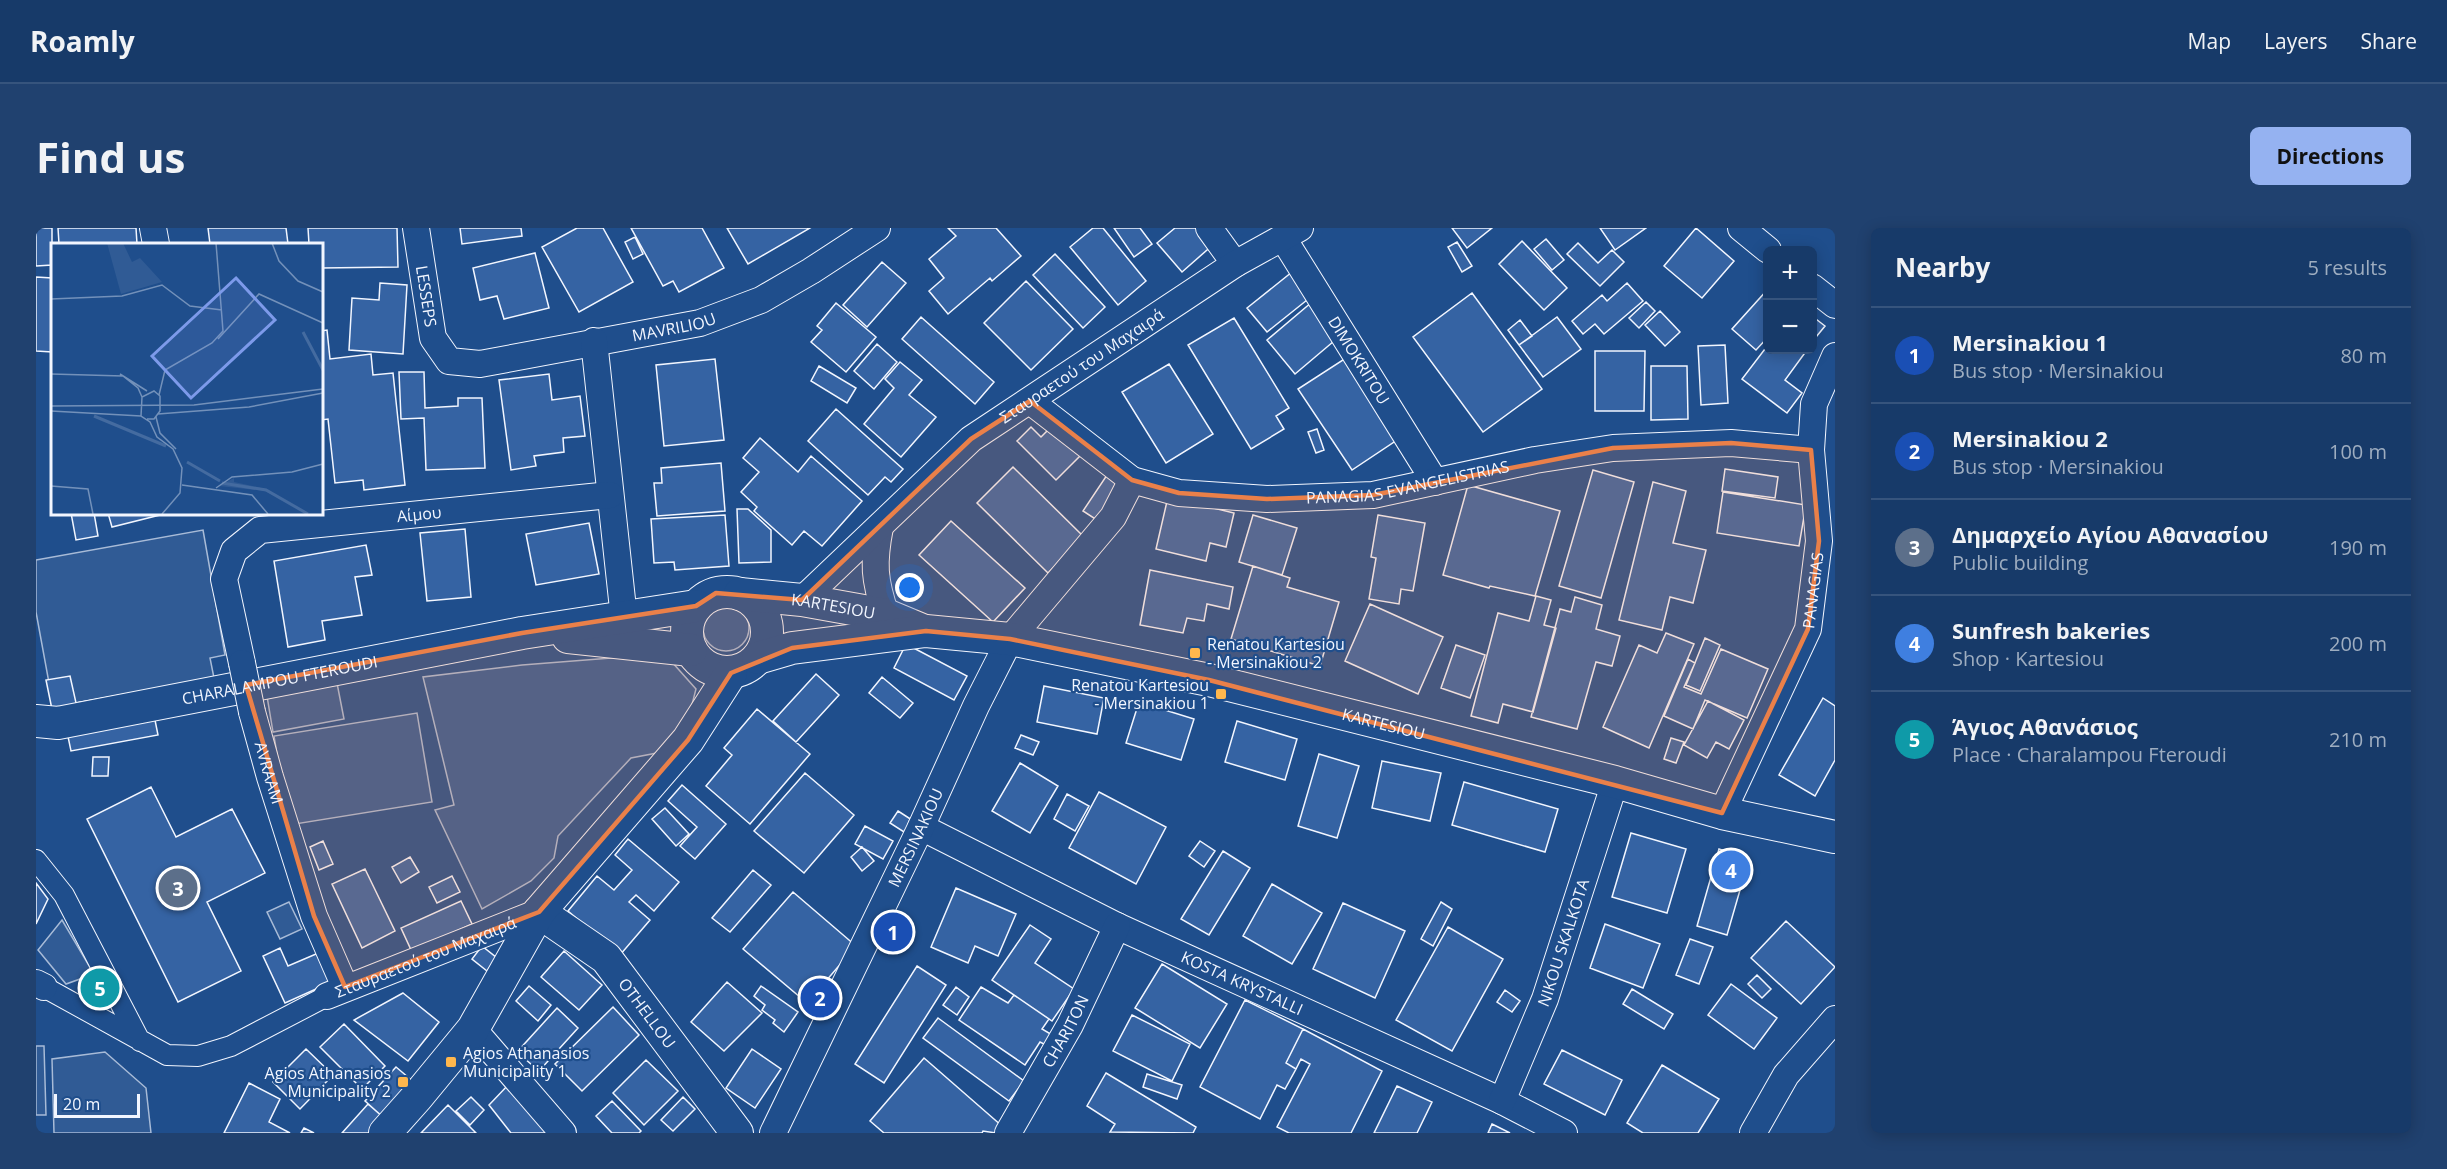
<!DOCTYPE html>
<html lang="en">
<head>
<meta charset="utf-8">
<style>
	body { margin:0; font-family:"Open Sans",sans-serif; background:#20416f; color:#f1f3f6 }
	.controls { position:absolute; right:18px; top:18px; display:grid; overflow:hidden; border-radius:9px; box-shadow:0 3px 15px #0003 }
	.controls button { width:54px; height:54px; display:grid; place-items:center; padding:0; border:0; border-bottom:2px solid #36547d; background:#173a69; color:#f1f3f6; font:30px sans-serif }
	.scale { position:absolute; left:18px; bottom:15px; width:86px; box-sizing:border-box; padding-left:6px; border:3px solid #f2f6ff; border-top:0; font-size:16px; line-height:21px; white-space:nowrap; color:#f2f6ff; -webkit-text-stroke:4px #1f4e8c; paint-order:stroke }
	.you { position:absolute; left:874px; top:360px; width:21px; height:21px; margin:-15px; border:4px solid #fff; border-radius:50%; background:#1a73e8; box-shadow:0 0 0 9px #1a73e833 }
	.badge { display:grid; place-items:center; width:39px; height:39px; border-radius:50%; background:#95b2f1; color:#fff; font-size:20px; font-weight:700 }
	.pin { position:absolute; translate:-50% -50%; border:3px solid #fff; box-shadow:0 2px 6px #0006 }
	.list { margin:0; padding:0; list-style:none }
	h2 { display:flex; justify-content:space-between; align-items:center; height:78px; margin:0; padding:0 24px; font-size:26px }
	h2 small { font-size:20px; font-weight:400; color:#9eadc0 }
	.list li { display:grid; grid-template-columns:39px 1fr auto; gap:18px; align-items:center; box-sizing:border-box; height:96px; padding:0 24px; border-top:2px solid #36547d }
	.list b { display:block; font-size:22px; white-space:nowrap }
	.list p { margin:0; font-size:20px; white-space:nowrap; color:#9eadc0 }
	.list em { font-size:20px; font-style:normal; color:#9eadc0 }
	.map { position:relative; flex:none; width:1799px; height:905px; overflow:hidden; border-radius:9px }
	header { display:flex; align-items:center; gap:36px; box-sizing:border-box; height:84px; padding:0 30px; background:#173a69; border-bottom:2px solid #36547d }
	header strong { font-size:28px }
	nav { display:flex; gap:33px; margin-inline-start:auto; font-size:21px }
	.intro { display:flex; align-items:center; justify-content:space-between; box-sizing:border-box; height:144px; padding:0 36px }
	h1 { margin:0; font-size:42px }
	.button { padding:15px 27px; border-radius:9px; background:#95b2f1; color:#111; font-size:21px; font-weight:700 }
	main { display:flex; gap:36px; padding:0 36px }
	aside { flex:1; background:#173a69; border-radius:9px; box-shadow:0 3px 15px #0003 }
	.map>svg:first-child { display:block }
	.built { fill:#305b95; stroke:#a8bbd7; stroke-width:1.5 }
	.building { fill:#3563a3; stroke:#f2f6ff; stroke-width:1.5 }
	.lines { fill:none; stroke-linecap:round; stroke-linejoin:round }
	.pedestrian-casing { stroke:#f2f6ff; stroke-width:22 }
	.minor-casing { stroke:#f2f6ff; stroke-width:28 }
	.tertiary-casing { stroke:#f2f6ff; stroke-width:34 }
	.pedestrian { stroke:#1f4e8c; stroke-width:20 }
	.minor { stroke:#1f4e8c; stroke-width:26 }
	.tertiary { stroke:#1f4e8c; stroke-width:32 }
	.minor-bridge-casing { stroke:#f2f6ff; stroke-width:28; stroke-linecap:butt }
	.minor-bridge { stroke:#1f4e8c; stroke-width:26 }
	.marked { fill:#ea8049; fill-opacity:0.2; stroke:#ea8049; stroke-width:4.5; stroke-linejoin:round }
	.poi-dot { fill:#ffb74d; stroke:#1f4e8c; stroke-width:2 }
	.labels { text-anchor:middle; stroke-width:4.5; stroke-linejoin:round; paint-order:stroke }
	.street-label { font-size:16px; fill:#f2f6ff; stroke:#1f4e8c }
	.poi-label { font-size:16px; fill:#f2f6ff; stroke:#1f4e8c; text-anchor:start }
	.inset-river { fill:none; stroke:#446ba0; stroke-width:3 }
	.inset-road { fill:none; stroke:#7391ba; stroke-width:1.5 }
	.view { fill:#7d9aea; fill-opacity:0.15; stroke:#7d9aea; stroke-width:3 }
	.inset-edge { fill:none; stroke:#f2f6ff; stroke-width:3 }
</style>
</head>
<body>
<header>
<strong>Roamly</strong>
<nav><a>Map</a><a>Layers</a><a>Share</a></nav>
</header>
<div class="intro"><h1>Find us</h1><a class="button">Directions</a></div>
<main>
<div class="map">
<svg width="1799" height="905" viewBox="0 0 1799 905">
	<rect width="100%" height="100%" fill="#1f4e8c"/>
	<!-- built -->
	<path class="built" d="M167,302L189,427L174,430L178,450L34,476L13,455L0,384V332Z
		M667 400a23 23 0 1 1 46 0a23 23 0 1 1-46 0Z
		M588,429L635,433L660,461L651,496L626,524L595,530L522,608L518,630L495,653L446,681L399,582L418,577L387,449L486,437Z
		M300,450L308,491L237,504L230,462Z
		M381,485L396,574L253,597L238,508Z
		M253,674L266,701L244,711L231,684Z
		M26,692L58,746L30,756L2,722Z
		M0,818H8L10,887H0Z
		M69,824L110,860L115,905H18L16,831Z"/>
	<!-- building -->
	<path class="building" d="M0,0H16V37L0,38Z
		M22,0H100L101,16H23Z
		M172,0H250L252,16H174Z
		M272,0H361L362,39L285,40V16H273Z
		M424,0H485L486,8L426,16Z
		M541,0H567L597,54L543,84L506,19Z
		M595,0H666L688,40L643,64L637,53L627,58Z
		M691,0H774L712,36Z
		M912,0H960L985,28L956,53L954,50L912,86L893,63L908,50L893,31L920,8Z
		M1057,0H1067L1110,53L1082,77L1034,19Z
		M1078,0H1104L1116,16L1098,29Z
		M1139,0H1166L1179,15L1146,44L1121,15Z
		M1416,0H1456L1431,20Z
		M1564,0H1610L1579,22Z
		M1660,0L1698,33L1666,70L1628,38Z
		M599,9L607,26L597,31L589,14Z
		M1510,11L1528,32L1516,42L1498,21Z
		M1486,13L1531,60L1508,82L1463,36Z
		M1421,14L1436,38L1426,44L1412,19Z
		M1542,15L1562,35L1576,22L1588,34L1564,58L1531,26Z
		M499,25L513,80L468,91L461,68L444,72L437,40Z
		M1019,26L1069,79L1047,100L997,47Z
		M846,34L870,55L831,99L807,77Z
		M1261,40L1281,64L1231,104L1211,80Z
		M0,49L16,50V124L0,123Z
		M990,53L1037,101L995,142L948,95Z
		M344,55L371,57L367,126L313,122L316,70L343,72Z
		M1591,55L1607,73L1568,106L1559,96L1547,106L1536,93L1566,67L1571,73Z
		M1732,61V109L1720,122L1696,101Z
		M1436,65L1506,161L1447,204L1377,109Z
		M1276,74L1304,108L1259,146L1231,112Z
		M1610,74L1619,83L1603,100L1593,90Z
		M800,75L840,109L810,144L775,114L786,102L781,98Z
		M1624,83L1644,104L1629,118L1609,97Z
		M1776,88L1789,98L1776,114Z
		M885,89L958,154L939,176L866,111Z
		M1521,89L1545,121L1507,149L1483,117Z
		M1198,90L1253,180L1240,188L1248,201L1215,221L1152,117Z
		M1484,92L1496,108L1483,117L1472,102Z
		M291,102L294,131L335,126L337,147L357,145L369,257L328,262L327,252L299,255L292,191L285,192V103Z
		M841,116L861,134L838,161L818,143Z
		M1689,117L1692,175L1665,177L1662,118Z
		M1732,117V122H1771L1749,152L1766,165L1751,185L1706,151Z
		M1559,123H1609L1608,183H1559Z
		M1313,128L1367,208L1316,242L1262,161Z
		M679,131L688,212L628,218L620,137Z
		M864,134L886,152L873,167L900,189L865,229L828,196L858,160L849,151Z
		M1133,136L1177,206L1130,235L1086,164Z
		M783,138L820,160L811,175L775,153Z
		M1615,138H1651L1652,191L1615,192Z
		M363,144H388L389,180L422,178V170H446L449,240L390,242L388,190L365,191Z
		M513,146L516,172L544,168L549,208L527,210L528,224L498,228L500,238L475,242L463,152Z
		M800,181L867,241L855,254L849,249L832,267L772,213Z
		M1018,196L1047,225L1020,252L981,213L995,199L1005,209Z
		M285,198H286L287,258H285Z
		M1281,201L1288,222L1280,225L1272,204Z
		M724,210L762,244L775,228L826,273L786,318L768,303L756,317L718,283L721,279L705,264L723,244L707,230Z
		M685,235L689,283L621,288L618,255H626L625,240Z
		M1077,238L1097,251L1067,296L1047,283Z
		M977,239L1048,309L1012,345L941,275Z
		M1689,241L1742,249L1739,270L1686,263Z
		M1557,242L1598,254L1565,370L1523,358Z
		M1617,254L1650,263L1637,315L1670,322L1657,375L1634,369L1626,402L1583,392Z
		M1432,257L1524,283L1499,368L1454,358L1453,360L1407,347Z
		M1687,264L1770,277L1763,318L1681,305Z
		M1132,269L1198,285L1190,319L1174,315L1170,333L1120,321Z
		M701,281H712L735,302V334L703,335Z
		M35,285H58L62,308L40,312Z
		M72,285H132L76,299Z
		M689,287L693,338L639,342L638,334L618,335L615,291Z
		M1217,287L1261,300L1246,347L1203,334Z
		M1342,287L1389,295L1377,363L1365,361L1363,376L1333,371L1340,330L1335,329Z
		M915,293L989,360L957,394L883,327Z
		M553,295L563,346L500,357L490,306Z
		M429,301L435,369L391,373L384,305Z
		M330,317L336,347L319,349L326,387L286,393L289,412L252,419L238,333Z
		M1217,338L1254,350L1251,359L1303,374L1284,438L1195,411Z
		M1114,342L1197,359L1193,381L1171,376L1168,393L1151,390L1147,405L1104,397Z
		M1500,368L1515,372L1508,397L1520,400L1497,484L1467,476L1462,495L1435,488L1462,385L1493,393Z
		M1539,369L1566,377L1560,401L1584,408L1576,438L1560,434L1541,501L1495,489L1524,381L1535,384Z
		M1334,376L1407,409L1382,466L1309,433Z
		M1630,405L1658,416L1613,520L1567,499L1603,417L1621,425Z
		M1669,410L1684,417L1664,463L1650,457Z
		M870,416L931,448L918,472L858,440Z
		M1420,417L1449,427L1434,470L1405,460Z
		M1685,421L1732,441L1711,490L1669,472L1657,501L1628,488L1652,431L1659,435L1648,459L1665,466Z
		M780,446L803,467L760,514L737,493Z
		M34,448L40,475L113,462L122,507L35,523L30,499L20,501L10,452Z
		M846,449L877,475L864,490L833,465Z
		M1008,458L1068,470L1061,506L1001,494Z
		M1787,470L1799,478V532L1779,568L1743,547Z
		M1672,473L1708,492L1693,521L1680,514L1671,530L1648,517Z
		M1103,474L1158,491L1145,532L1090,515Z
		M721,481L774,526L714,596L670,558L696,527L688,520Z
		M1201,493L1261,511L1249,552L1189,534Z
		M985,507L1003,514L997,527L979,520Z
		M1635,510L1648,514L1640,535L1628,531Z
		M1283,526L1323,538L1301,610L1262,598Z
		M57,529H73L72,548H56Z
		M1346,533L1405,545L1394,593L1336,580Z
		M984,535L1022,558L994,605L956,583Z
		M769,545L818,587L768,645L718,603Z
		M1428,554L1522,581L1509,624L1416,597Z
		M646,557L690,596L659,631L644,618L661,599L632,573Z
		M115,559L140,609L196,581L229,645L171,674L205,743L142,774L51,591Z
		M1063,564L1130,599L1100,656L1033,620Z
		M1031,566L1053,578L1039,603L1018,591Z
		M629,580L653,606L640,618L616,591Z
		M862,583L876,592L868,604L854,595Z
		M829,598L857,613L847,631L819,616Z
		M1595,605L1650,621L1631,685L1576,669Z
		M592,611L643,654L618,683L600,667L593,674L614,692L584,727L532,683L561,648L578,662L596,642L579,627Z
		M287,613L297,636L283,642L274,619Z
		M1164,613L1179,623L1168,639L1153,628Z
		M826,619L838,633L826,643L815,629Z
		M1683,621L1713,631L1691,707L1661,698Z
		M1187,623L1214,640L1173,707L1145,691Z
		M374,629L383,644L365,655L356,639Z
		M329,641L359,703L326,720L296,656Z
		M717,642L735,657L694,704L676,690Z
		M416,648L424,664L401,675L393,659Z
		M0,655L12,671L0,696Z
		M1236,656L1286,685L1256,736L1207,708Z
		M920,660L980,686L962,728L939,718L932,735L895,719Z
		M757,664L820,718L771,775L707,721Z
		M425,673L436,696L376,724L365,700Z
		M1405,674L1416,681L1397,718L1385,711Z
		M1307,675L1369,703L1339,770L1277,741Z
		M1750,693L1799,739L1765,776L1715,730Z
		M1569,696L1624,716L1607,760L1554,740Z
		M994,697L1015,711L999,735L1038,761L1016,793L956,752Z
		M1412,699L1467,731L1416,823L1360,792Z
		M1654,711L1677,719L1663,756L1640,747Z
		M446,718L461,730L451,743L436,731Z
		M244,720L252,738L287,723L300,752L249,775L227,728Z
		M528,723L566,757L543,782L505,749Z
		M1126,736L1191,776L1164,820L1099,780Z
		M881,738L910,757L848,855L819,836Z
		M1721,747L1735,761L1726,770L1712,756Z
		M691,754L726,785L688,823L655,794Z
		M1695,756L1741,790L1718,821L1672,787Z
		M493,758L515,777L502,793L480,773Z
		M725,758L762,784L748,804L737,795L739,792L726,782L729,777L718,768Z
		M920,759L933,769L921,787L907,777Z
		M945,759L972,775L978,767L1013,791L1006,801L1018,808L1012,818L1004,814L989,837L923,792Z
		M1596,761L1637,786L1628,801L1587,776Z
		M1469,762L1484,773L1476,784L1461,774Z
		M367,765L403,794L372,833L318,792Z
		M1209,772L1267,801L1250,835L1260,841L1249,861L1241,857L1224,891L1164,859Z
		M577,779L603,807L546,863L519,836Z
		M521,780L542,800L503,843L481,824Z
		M1096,787L1154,816L1136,853L1077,823Z
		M902,790L988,853L973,873L887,810Z
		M308,796L349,838L326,861L284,819Z
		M1267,801L1346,843L1315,905H1253L1241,899L1274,836L1265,831L1260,841L1250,835Z
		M270,821L297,847L264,881L237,854Z
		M716,821L745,841L719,880L690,860Z
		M1526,822L1586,852L1569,887L1508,856Z
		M888,830L966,898L960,905L947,903L946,905H848L834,893Z
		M610,832L642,863L608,897L577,865Z
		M1626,837L1683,871L1662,905H1607L1591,895Z
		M360,839L379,855L348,890L329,873Z
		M1070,845L1160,899L1157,905L1074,904L1079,896L1051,878Z
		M1111,846L1146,857L1141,871L1107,859Z
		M213,855L244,871L233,894L254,905H188Z
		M473,856L520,905H475L453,877Z
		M1361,858L1396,874L1381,905H1338Z
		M435,869L448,882L434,897L420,883Z
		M647,869L659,881L637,903L625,892Z
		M576,873L605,903L603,905H576L560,888Z
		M332,876L348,890L334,905H306Z
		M412,877L440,905H385Z
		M1456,896L1474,905H1452Z
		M268,900L278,905H265Z"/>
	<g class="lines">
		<!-- pedestrian casing -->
		<g class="pedestrian-casing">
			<path id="pedestrian" d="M0,632L28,667L104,813
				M8,759L131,827L162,828L195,818L291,768"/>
		</g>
		<!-- minor casing -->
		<g class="minor-casing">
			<g id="minor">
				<path d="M117,0L120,16"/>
				<path id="s1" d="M380,0L397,110L413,133L444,136L664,95L725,72L775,43L841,0"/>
				<path d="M1173,0L1199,36"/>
				<path d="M1705,0L1732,22"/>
				<path id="s2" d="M1247,10L1399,254"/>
				<path d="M1776,59L1799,77"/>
				<path d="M558,113L588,390"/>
				<path id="s3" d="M994,173L1096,252L1143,265L1231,271L1337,267L1499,232L1577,220L1695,215L1775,222"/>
				<path d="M844,299C837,335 838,352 850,387"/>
				<path id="s4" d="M766,372L935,211L1199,36L1264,0"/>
				<path id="s5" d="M206,435L188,351L198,323L224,302L574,267"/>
				<path id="s6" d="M216,484L234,549L278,688L309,759"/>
				<path id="s7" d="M1686,585L1772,401L1783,313L1775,222L1778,176L1799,128"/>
				<path id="s8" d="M885,599L1081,698L1466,873L1528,905"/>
				<path d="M0,755L8,759"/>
				<path id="s9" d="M291,768L503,684"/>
				<path d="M437,801L527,905"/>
				<path id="s10" d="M1466,873L1509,771L1579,554"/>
				<path id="s11" d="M737,905L885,599L940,478L974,411L1077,289L1096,252"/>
				<path id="s12" d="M972,905L1034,797L1081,698"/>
				<path d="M1717,905L1750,847L1799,791"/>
			</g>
		</g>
		<!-- tertiary casing -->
		<g class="tertiary-casing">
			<g id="tertiary">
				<circle cx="691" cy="404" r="40"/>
				<path id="s13" d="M704,366L766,372L850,387L886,402"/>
				<path d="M532,409L655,422"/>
				<path id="s14" d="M722,430L756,420L890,403L974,411L1173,452L1579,554L1686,585L1799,609"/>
				<path id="s15" d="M0,493L22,495L486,405L660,378"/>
				<path id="s16" d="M503,684L570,730L701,905"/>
				<path d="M349,905L381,869L437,801L503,684L652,512L695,445"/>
			</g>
		</g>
		<!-- pedestrian -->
		<use href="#pedestrian" class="pedestrian"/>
		<!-- minor -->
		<use href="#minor" class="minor"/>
		<!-- tertiary -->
		<use href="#tertiary" class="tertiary"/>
		<!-- minor-bridge casing -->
		<g class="minor-bridge-casing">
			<path id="minor-bridge" d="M206,435L216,484"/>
		</g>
		<!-- minor-bridge -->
		<use href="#minor-bridge" class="minor-bridge"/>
	</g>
	<!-- marked area -->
	<path class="marked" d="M994,173L1096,252L1143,265L1231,271L1337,267L1577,220L1695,215L1775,222L1783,313L1772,401L1686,585L1173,452L974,411L890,403L756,420L695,445L652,512L503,684L309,759L278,688L210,457L486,405L660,378L680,365L766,372L935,211Z"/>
	<!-- markers -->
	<g class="poi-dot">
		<rect x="1153" y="419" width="12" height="12" rx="3"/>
		<rect x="1179" y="460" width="12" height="12" rx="3"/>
		<rect x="409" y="828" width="12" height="12" rx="3"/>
		<rect x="361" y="848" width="12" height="12" rx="3"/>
	</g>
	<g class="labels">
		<!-- street labels -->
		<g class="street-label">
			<text dy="6" stroke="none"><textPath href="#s1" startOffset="69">LESSEPS</textPath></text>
			<text dy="6" stroke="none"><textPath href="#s1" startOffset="368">MAVRILIOU</textPath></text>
			<text dy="6" stroke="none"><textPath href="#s2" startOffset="144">DIMOKRITOU</textPath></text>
			<text dy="6" stroke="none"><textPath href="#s4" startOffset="366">Σταυραετού του Μαχαιρά</textPath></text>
			<text dy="6" stroke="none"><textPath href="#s3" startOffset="408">PANAGIAS EVANGELISTRIAS</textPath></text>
			<text dy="6" stroke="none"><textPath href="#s5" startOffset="309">Αίμου</textPath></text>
			<text dy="6" stroke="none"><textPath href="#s7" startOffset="242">PANAGIAS</textPath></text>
			<text dy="6" stroke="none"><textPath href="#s13" startOffset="94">KARTESIOU</textPath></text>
			<text dy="6" stroke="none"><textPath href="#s15" startOffset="248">CHARALAMPOU FTEROUDI</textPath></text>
			<text dy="6" stroke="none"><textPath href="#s14" startOffset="638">KARTESIOU</textPath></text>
			<text dy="6" stroke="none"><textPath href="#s6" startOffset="63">AVRAAM</textPath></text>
			<text dy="6" stroke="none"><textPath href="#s11" startOffset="328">MERSINAKIOU</textPath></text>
			<text dy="6" stroke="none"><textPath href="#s10" startOffset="170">NIKOU SKALKOTA</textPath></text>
			<text dy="6" stroke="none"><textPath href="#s9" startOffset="106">Σταυραετού του Μαχαιρά</textPath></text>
			<text dy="6" stroke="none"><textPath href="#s8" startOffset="357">KOSTA KRYSTALLI</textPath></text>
			<text dy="6" stroke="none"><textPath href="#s16" startOffset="150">OTHELLOU</textPath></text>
			<text dy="6" stroke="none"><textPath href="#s12" startOffset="117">CHARITON</textPath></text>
		</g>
		<!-- poi labels -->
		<g class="poi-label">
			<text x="1171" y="422">Renatou Kartesiou<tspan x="1171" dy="18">- Mersinakiou 2</tspan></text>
			<text x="1173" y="463" text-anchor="end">Renatou Kartesiou<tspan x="1173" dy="18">- Mersinakiou 1</tspan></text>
			<text x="427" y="831">Agios Athanasios<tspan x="427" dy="18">Municipality 1</tspan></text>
			<text x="355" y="851" text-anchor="end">Agios Athanasios<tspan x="355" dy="18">Municipality 2</tspan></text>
		</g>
	</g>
	<!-- overview -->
	<g transform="translate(15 15)">
		<rect width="272" height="272" fill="#1f4e8c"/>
		<path d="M56,0H72L81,19L89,15L111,39L70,51ZM183,235V239L215,246L258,271L214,248L168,243Z" fill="#305b95"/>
		<path class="inset-river" d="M252,89L272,127M43,173L115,203M136,219L169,238M171,240L215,247L257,271"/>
		<path class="inset-road" d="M221,0L228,18L247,38L272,49M0,56L71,53L111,42L139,63L171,67M167,96L208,51L272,80M0,131L72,133L87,145L91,154M69,131L96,148M108,152L114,127L161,100L172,88L165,0M0,163L143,162L272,146M0,168L90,173M107,171L198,164L272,150M105,174L109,190L125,206M96,176H103L109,168V153L103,148L91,154L90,173L99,179L106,194L122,206L131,225L129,250L111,271M131,242L201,252L217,271M0,243L37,246L42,271M165,245L181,234L241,229L272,221"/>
		<path class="view" d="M185,35L224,77L140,155L101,113Z"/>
		<rect width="272" height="272" class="inset-edge"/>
	</g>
</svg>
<div class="controls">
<button>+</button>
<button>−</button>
</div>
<div class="scale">20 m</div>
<div class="you"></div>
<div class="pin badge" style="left:857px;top:704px;background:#1a4fb4">1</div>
<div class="pin badge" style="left:784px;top:770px;background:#1a4fb4">2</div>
<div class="pin badge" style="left:142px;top:660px;background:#5c6f8a">3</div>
<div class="pin badge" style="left:1695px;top:642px;background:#3f7fe0">4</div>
<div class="pin badge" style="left:64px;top:760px;background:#0f9aa8">5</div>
</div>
<aside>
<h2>Nearby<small>5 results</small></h2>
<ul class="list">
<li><span class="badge" style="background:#1a4fb4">1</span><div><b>Mersinakiou 1</b><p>Bus stop · Mersinakiou</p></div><em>80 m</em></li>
<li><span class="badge" style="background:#1a4fb4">2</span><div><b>Mersinakiou 2</b><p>Bus stop · Mersinakiou</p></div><em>100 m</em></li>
<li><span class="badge" style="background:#5c6f8a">3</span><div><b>Δημαρχείο Αγίου Αθανασίου</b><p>Public building</p></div><em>190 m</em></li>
<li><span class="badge" style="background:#3f7fe0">4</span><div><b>Sunfresh bakeries</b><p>Shop · Kartesiou</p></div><em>200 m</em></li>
<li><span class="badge" style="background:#0f9aa8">5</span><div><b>Άγιος Αθανάσιος</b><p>Place · Charalampou Fteroudi</p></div><em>210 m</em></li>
</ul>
</aside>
</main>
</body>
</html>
